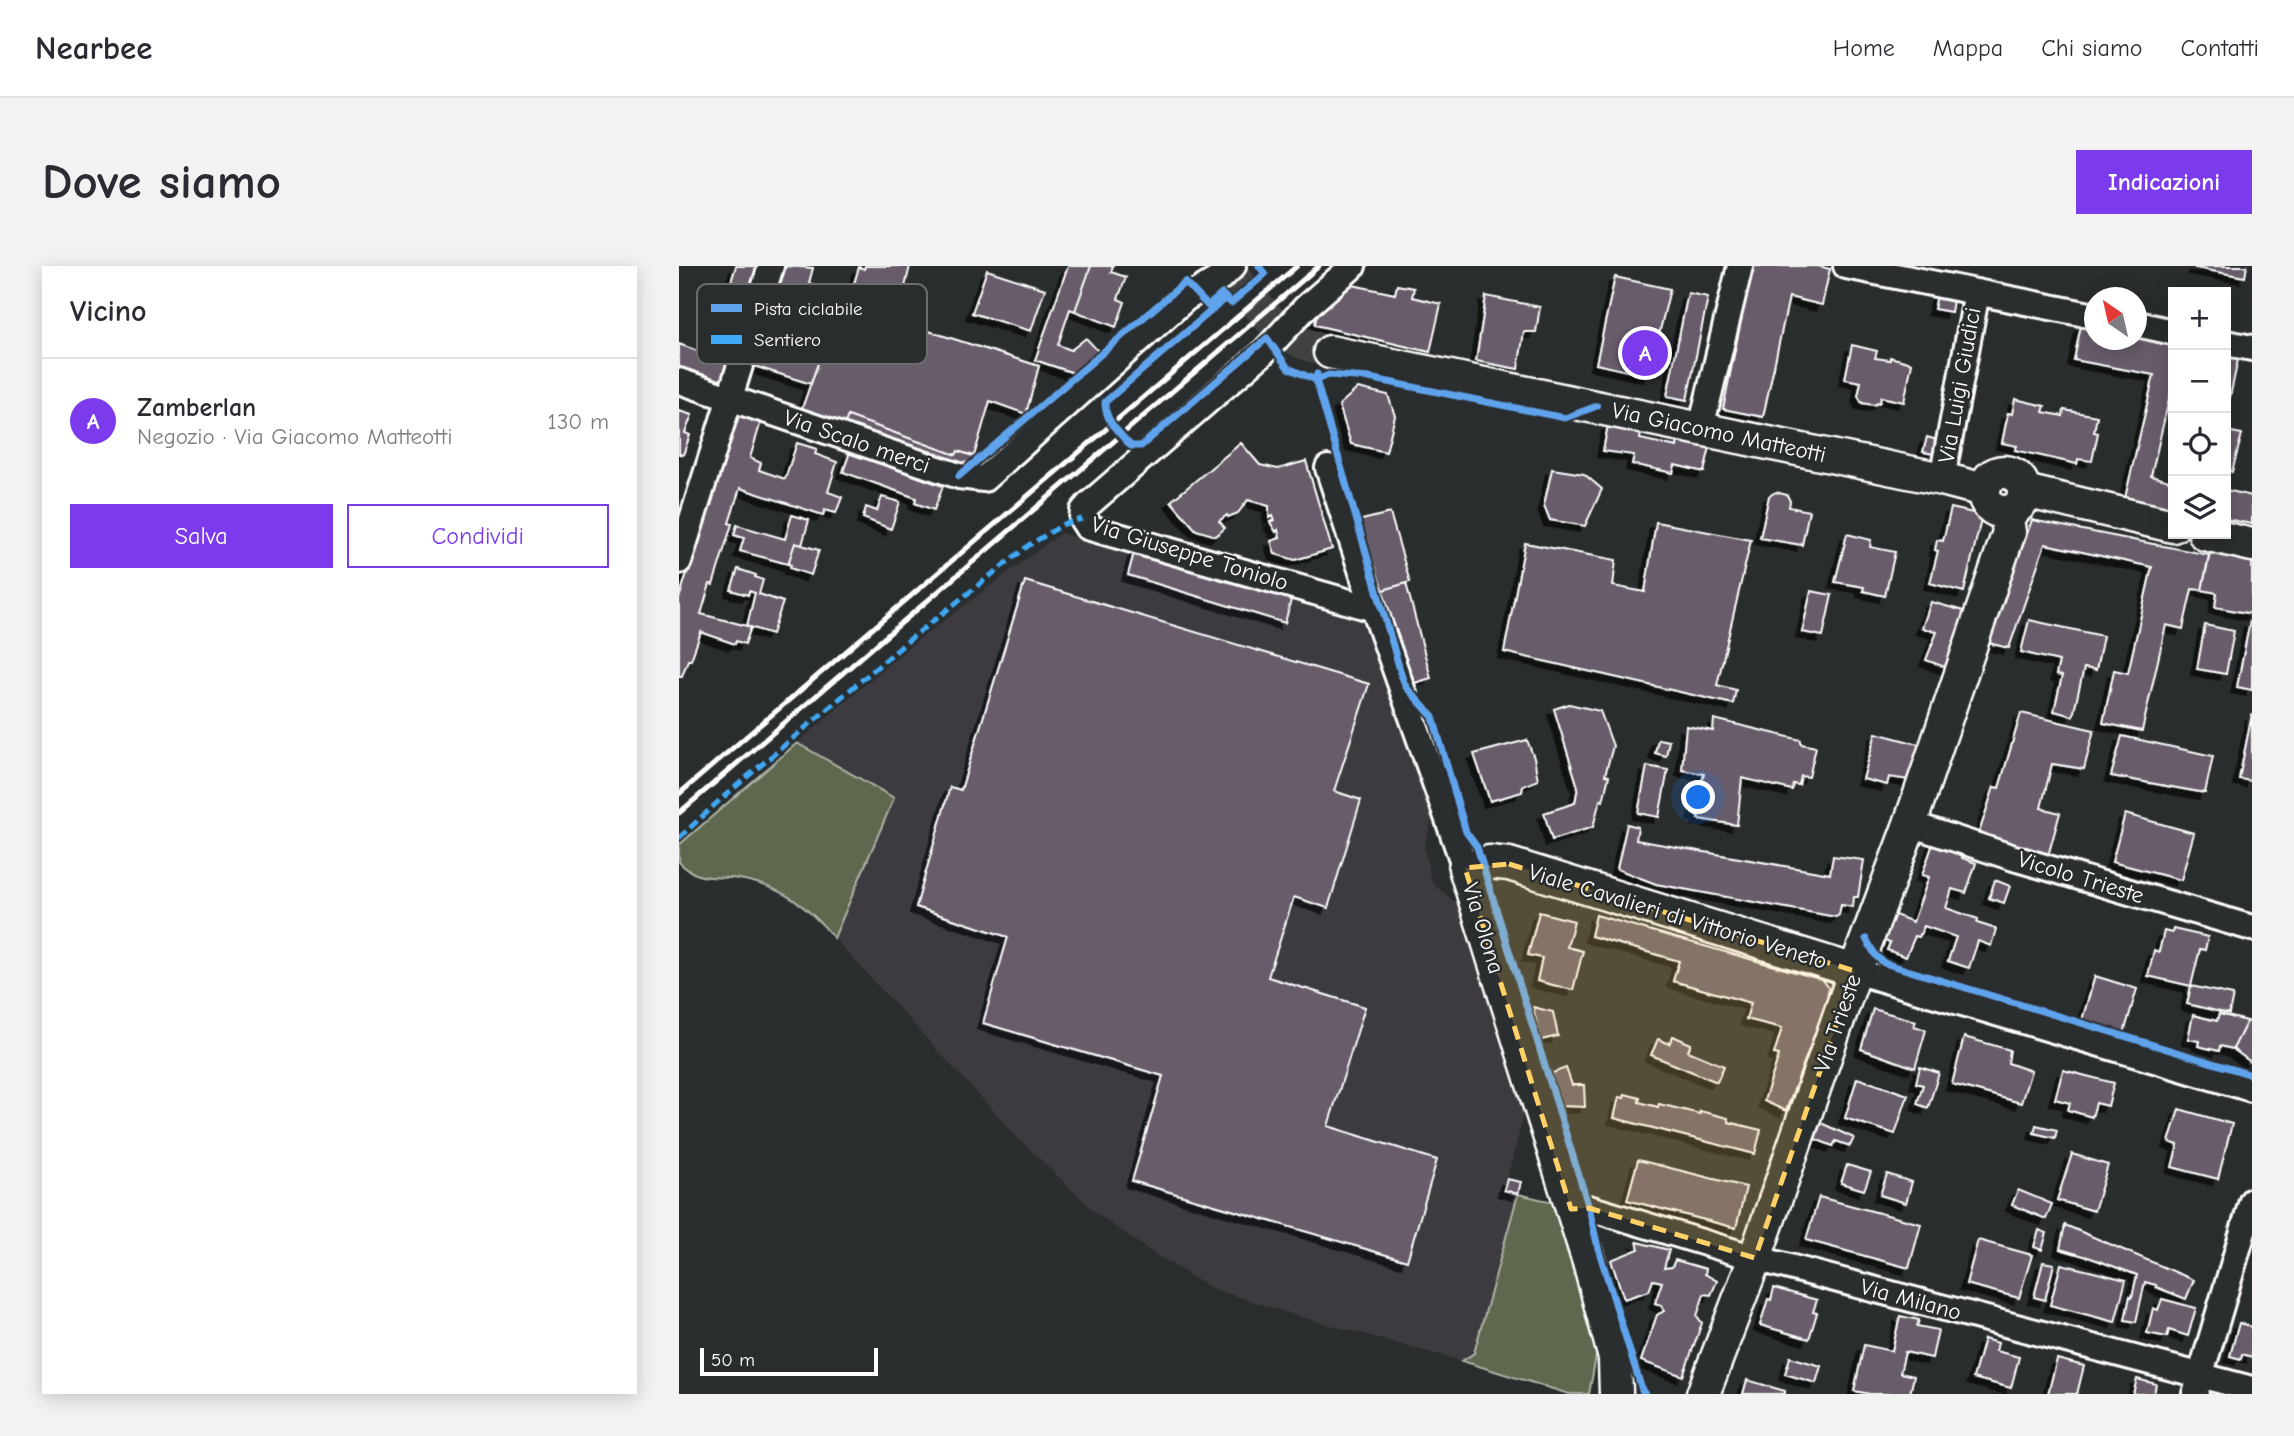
<!DOCTYPE html>
<html lang="it">
<head>
<meta charset="utf-8">
<style>
	body { margin:0; font-family:"Comic Neue",sans-serif; background:#f2f2f3; color:#2b2b33 }
	.controls { position:absolute; right:21px; top:21px; display:grid; overflow:hidden; border-radius:0px; box-shadow:0 4px 18px #0003 }
	.controls button { width:63px; height:63px; display:grid; place-items:center; padding:0; border:0; border-bottom:2px solid #e1e1e2; background:#fff; color:#2b2b33; font:35px sans-serif }
	.compass { position:absolute; left:1405px; top:21px; width:63px; height:63px; border-radius:50%; background:#fff; box-shadow:0 4px 18px #0003; rotate:326deg }
	.scale { position:absolute; left:21px; bottom:18px; width:178px; box-sizing:border-box; padding-left:7px; border:4px solid #fff; border-top:0; font-size:19px; line-height:24px; white-space:nowrap; color:#fff; -webkit-text-stroke:5px #2a2d2e; paint-order:stroke }
	.you { position:absolute; left:1020px; top:532px; width:24px; height:24px; margin:-18px; border:5px solid #fff; border-radius:50%; background:#1a73e8; box-shadow:0 0 0 10px #1a73e833 }
	.badge { display:grid; place-items:center; width:46px; height:46px; border-radius:50%; background:#7c3aed; color:#fff; font-size:23px; font-weight:700 }
	.pin { position:absolute; translate:-50% -50%; border:4px solid #fff; box-shadow:0 2px 7px #0006 }
	.list { margin:0; padding:0; list-style:none }
	h2 { display:flex; justify-content:space-between; align-items:center; height:91px; margin:0; padding:0 28px; font-size:30px }
	h2 small { font-size:23px; font-weight:400; color:#7c7c81 }
	.list li { display:grid; grid-template-columns:46px 1fr auto; gap:21px; align-items:center; box-sizing:border-box; height:126px; padding:0 28px; border-top:2px solid #e1e1e2 }
	.list b { display:block; font-size:26px; white-space:nowrap }
	.list p { margin:0; font-size:23px; white-space:nowrap; color:#7c7c81 }
	.list em { font-size:23px; font-style:normal; color:#7c7c81 }
	.actions { display:flex; gap:14px; padding:21px 28px }
	.actions a { flex:1; padding:16px 0; border:2px solid #7c3aed; border-radius:0px; text-align:center; font-size:24px; color:#7c3aed }
	.actions .main { background:#7c3aed; color:#fff }
	.icon { flex:none; width:38px; height:38px; fill:none; stroke:currentColor; stroke-width:2; stroke-linecap:round; stroke-linejoin:round }
	.map { position:relative; flex:none; width:1573px; height:1128px; overflow:hidden; border-radius:0px }
	header { display:flex; align-items:center; gap:42px; box-sizing:border-box; height:98px; padding:0 35px; background:#fff; border-bottom:2px solid #e1e1e2 }
	header strong { font-size:33px }
	nav { display:flex; gap:38px; margin-inline-start:auto; font-size:24px }
	.intro { display:flex; align-items:center; justify-content:space-between; box-sizing:border-box; height:168px; padding:0 42px }
	h1 { margin:0; font-size:49px }
	.button { padding:18px 32px; border-radius:0px; background:#7c3aed; color:#fff; font-size:24px; font-weight:700 }
	main { display:flex; gap:42px; padding:0 42px }
	aside { flex:1; background:#fff; border-radius:0px; box-shadow:0 4px 18px #0003 }
	.map>svg:first-child { display:block }
	.built { fill:#3c3b40 }
	.green { fill:#5e684f; stroke:#aeb4a7; stroke-width:2 }
	.building { fill:#675c6b; stroke:#fff; stroke-width:2; filter:url(#shadow) }
	.lines { fill:none; stroke-linecap:round; stroke-linejoin:round }
	.tertiary-tunnel { stroke:#3f4243; stroke-width:32; stroke-dasharray:32 16; stroke-linecap:butt }
	.minor-casing { stroke:#fff; stroke-width:30 }
	.tertiary-casing { stroke:#fff; stroke-width:37 }
	.minor { stroke:#2a2d2e; stroke-width:24 }
	.tertiary { stroke:#2a2d2e; stroke-width:32 }
	.rail { stroke:#fff; stroke-width:5 }
	.quiet { stroke:#3fa9f5; stroke-width:5; stroke-dasharray:10 5; stroke-linecap:butt }
	.cycleway-casing { stroke:#2a2d2e; stroke-width:11 }
	.cycleway { stroke:#60a3ed; stroke-width:7 }
	.marked { fill:#ffd166; fill-opacity:0.2; stroke:#ffd166; stroke-width:5; stroke-dasharray:14 9; stroke-linejoin:round }
	.labels { text-anchor:middle; stroke-width:5; stroke-linejoin:round; paint-order:stroke }
	.street-label { font-size:23px; fill:#fff; stroke:#2a2d2e }
	.key { fill:#2a2d2e; stroke:#6a6c6d; stroke-width:2 }
	.key-label { font-size:19px; fill:#fff }
</style>
</head>
<body>
<header>
<strong>Nearbee</strong>
<nav><a>Home</a><a>Mappa</a><a>Chi siamo</a><a>Contatti</a></nav>
</header>
<div class="intro"><h1>Dove siamo</h1><a class="button">Indicazioni</a></div>
<main>
<aside>
<h2>Vicino<small></small></h2>
<ul class="list">
<li><span class="badge">A</span><div><b>Zamberlan</b><p>Negozio · Via Giacomo Matteotti</p></div><em>130 m</em></li>
</ul>
<div class="actions"><a class="main">Salva</a><a>Condividi</a></div>
</aside>
<div class="map">
<svg width="1573" height="1128" viewBox="0 0 1573 1128">
	<defs>
		<filter id="shadow"><feDropShadow dx="-6" dy="6" stdDeviation="0" flood-color="#0009"/></filter>
	</defs>
	<rect width="100%" height="100%" fill="#2a2d2e"/>
	<filter id="ink" filterUnits="userSpaceOnUse"><feTurbulence type="fractalNoise" baseFrequency=".0143" numOctaves="2"/><feDisplacementMap in="SourceGraphic" scale="14" xChannelSelector="R" yChannelSelector="G"/><feConvolveMatrix kernelMatrix="1 2 1 2 8 2 1 2 1" color-interpolation-filters="sRGB"/></filter>
	<g filter="url(#ink)">
		<!-- built -->
		<path class="built" d="M382,267L453,289L456,283L694,355L754,550L745,582L753,617L783,642L846,844L825,924L839,928L795,1088L783,1095L622,1051L532,1022L468,983L418,948L339,872L155,672L215,532L118,477L231,380Z"/>
		<!-- green -->
		<path class="green" d="M118,477L215,532L155,672C129,640 102,620 60,613C35,609 20,617 0,596V579Z
			M839,928L874,936L918,1085L910,1128H890L783,1095L795,1087Z"/>
		<!-- building -->
		<path class="building" d="M57,0H83L46,117L0,101V78L29,89Z
			M107,0L134,2L130,17L138,20L136,30L101,20Z
			M186,0H231L221,42L180,29L182,24L174,21L180,1L185,3Z
			M389,0H412L396,45L391,43L379,79L392,84L407,72L420,86L395,107L356,94Z
			M412,0H434L432,6L447,11L439,33L446,36L437,61L396,45Z
			M1073,0H1139L1151,3L1143,39L1110,31L1084,151L1044,143Z
			M1516,0H1568L1566,11L1516,2Z
			M308,4L366,23L352,65L293,47Z
			M936,11L991,23L970,110L917,98Z
			M664,17L716,28L718,19L735,22L733,31L762,38L751,86L636,59L639,39Z
			M101,20L155,35L139,81L144,83L132,118L75,100Z
			M1259,25L1275,29L1272,46L1255,43Z
			M1009,27L1029,31L1008,134L988,130Z
			M807,30L861,41L857,66H845L839,103L797,95Z
			M155,35L360,100L347,148L311,135L295,190L279,185L277,189L169,150L165,159L122,145L144,83L139,81Z
			M1402,59L1416,61V74H1458V69L1494,77V117L1472,210L1494,216V242L1446,232L1475,109L1395,94Z
			M1173,79L1198,85L1196,92L1211,94V91L1233,97L1225,136L1202,131L1201,136L1195,139L1183,137L1179,130L1182,116L1166,113Z
			M1547,87L1560,89L1547,150Z
			M679,122L709,129L716,150L707,186L672,178L660,139Z
			M1336,133L1366,140L1364,146L1384,150L1385,144L1418,150L1415,166L1419,167L1413,195L1399,193L1398,198L1336,184L1338,180L1323,177L1329,147L1333,148Z
			M59,142L84,149L71,192L82,197L80,204L106,213L118,177L138,183L136,188L158,196L149,226L163,231L157,247L146,244L144,249L61,222L50,257L53,258L34,319L31,318L22,348L72,361L66,378L57,375L56,378L22,366L12,394H9L3,410H0V333L43,194L45,195Z
			M0,145L13,149L6,167L11,169L4,189L0,188Z
			M169,150L277,189L279,185L297,191L283,203L165,159Z
			M929,159L962,166L961,173L998,181L999,173L1031,181L1025,206L996,199L994,207L953,198L955,189L924,185Z
			M1547,165L1563,168L1553,206L1547,204Z
			M1248,171L1258,174L1255,188L1244,186Z
			M562,177L581,199L599,203L627,195L653,283L616,294L596,288L592,275L601,272L599,264L597,266L591,256L595,254L594,250L590,252V240L569,234L559,247L549,251L548,249L540,255L546,262L537,270L517,264L492,235Z
			M171,186L264,220L255,244L236,237L237,232L164,206Z
			M873,203L905,208L923,223L906,260L871,254L865,239Z
			M1547,224L1573,230V258L1547,253Z
			M1097,226L1108,229L1111,235L1110,241L1130,245L1123,279L1081,272L1090,230Z
			M203,231L221,236L212,263L184,252L187,241L198,245Z
			M1272,242L1303,249L1285,326L1251,317L1259,285L1256,284L1258,274L1264,275Z
			M711,247L731,316L701,325L679,255Z
			M113,249L130,254L123,279L116,277L109,298L61,285L65,272L55,269L58,259L106,273Z
			M1353,254L1530,289L1523,324L1513,323L1504,363L1487,359L1463,465L1424,457L1435,404L1449,407L1473,301L1366,278L1330,382L1309,377Z
			M977,256L1072,274L1038,419L1057,424L1054,438L825,386L846,277L937,294L934,320L966,326Z
			M1168,268L1192,274L1191,281L1216,286L1206,330L1184,325L1185,321L1156,316Z
			M116,277L140,284L132,309L111,302L112,299L109,298Z
			M456,283L613,330L606,357L449,309Z
			M1531,287L1573,295V348L1536,341L1538,327L1523,324Z
			M59,303L77,309L76,311L84,314L80,328L104,336L93,368L68,360L76,327L70,325L69,329L52,324Z
			M346,315L690,418L655,525L682,534L649,642L615,631L589,711L686,741L649,860L758,894L728,995L453,915L484,810L304,757L329,671L237,641L271,521L282,524Z
			M727,317L752,412L729,419L701,325Z
			M1132,325L1153,329L1144,370L1123,366Z
			M1252,336L1292,347L1271,403L1247,394L1258,366L1243,362Z
			M1350,354L1424,370L1417,404L1405,402L1394,450L1375,445L1383,410L1377,409L1380,395L1342,386Z
			M1571,355L1573,356V424L1558,421Z
			M1526,359L1555,365L1547,408L1518,403Z
			M890,438L921,445L934,480L926,509L930,510L924,535L921,534L914,561L873,574L865,547L896,537L899,521L875,443Z
			M1342,447L1415,464L1405,503L1373,498L1362,542L1381,547L1369,590L1299,570L1315,521L1320,522Z
			M1573,448V515L1560,513Z
			M1035,453L1122,474V478L1137,481L1130,511L1122,510L1120,519L1114,518L1113,524L1063,512L1058,559L1019,553L1020,550L1014,548L1025,508L1003,504L1007,460L1034,465Z
			M1197,467L1242,479L1230,514L1210,511L1208,519L1184,513Z
			M1443,470L1534,490L1526,527L1432,510Z
			M979,473L990,475L987,490L976,487Z
			M848,474L855,492L859,514L844,520L843,526L811,535L795,488Z
			M968,500L989,504L980,551L959,547Z
			M1446,548L1515,567L1502,614L1433,596Z
			M948,558L959,561L957,574L1151,608L1154,590L1185,594L1179,631H1175L1174,641L1162,639L1160,649L1157,651L977,618L938,603Z
			M1256,572L1286,584L1283,592L1297,597L1287,627L1273,623L1267,642L1299,653L1298,657L1317,663L1312,680L1299,675L1290,702L1269,695L1277,671L1245,660L1240,671L1236,670L1227,691L1208,684L1211,677L1201,673L1211,647L1234,656L1250,611L1243,609Z
			M1316,614L1331,620L1325,637L1310,632Z
			M860,646L895,655L888,681L904,685L894,724L858,715L863,692L849,689Z
			M917,649L1144,714L1150,722L1146,740L1107,845L1085,835L1100,789L1095,788L1103,762L1067,753L1072,737L994,715L1000,695L912,670Z
			M1494,663L1529,671L1526,684L1521,683L1512,720L1469,710L1475,684L1480,686L1485,665L1493,667Z
			M1416,710L1458,723L1445,767L1403,754Z
			M1512,720L1554,729L1550,748L1508,738Z
			M854,741L874,746L879,770L862,774Z
			M1194,743L1237,755L1235,760L1247,764L1236,802L1182,783Z
			M1540,748L1568,755L1554,783L1541,780L1540,785L1519,780L1520,775L1509,773L1514,749L1538,755Z
			M1568,755L1573,757V797L1554,783Z
			M994,770L1012,778L1009,785L1045,800L1038,816L972,789L979,773L990,778Z
			M1285,771L1331,784L1329,797L1352,805L1342,837L1273,818Z
			M1241,801L1260,807L1249,842L1238,838L1244,819L1237,817Z
			M887,802L893,819H905L906,841L883,840L873,807Z
			M1384,804L1435,817L1429,840L1417,837L1413,851L1389,844L1391,837L1376,833Z
			M1178,812L1229,829L1216,868L1166,852Z
			M946,828L961,832L960,836L979,841L980,838L1021,848V845L1049,852V856L1082,864L1076,888L935,852L940,831L945,832Z
			M1500,843L1553,858L1539,913L1493,901L1499,879L1490,876Z
			M1142,857L1175,872L1171,880L1157,875L1154,880L1136,873Z
			M1357,859L1378,864L1376,872L1355,867Z
			M1393,888L1429,899L1415,945L1378,934Z
			M959,894L1067,921L1057,962L948,934Z
			M1168,899L1192,906L1185,924L1162,917Z
			M1208,908L1233,916L1227,937L1201,929Z
			M828,913L842,916L839,928L825,924Z
			M1339,924L1373,938L1367,953L1333,939Z
			M1140,931L1242,958L1230,1002L1127,974Z
			M1386,959L1515,1014L1507,1033L1477,1021V1019L1466,1016L1457,1056L1446,1054L1451,1030L1453,1031L1458,1009L1412,992L1381,983Z
			M1360,964L1368,967L1363,984L1355,981Z
			M1299,974L1353,989L1340,1032L1287,1018Z
			M958,976L990,984L985,1002L993,1001L996,994L1027,1003L1026,1008L1038,1015L1032,1029L1025,1028L1018,1050L1023,1057L1004,1110L962,1095L978,1049L985,1045L982,1039L976,1037L983,1016L974,1014L970,1025L945,1033L932,994L960,983Z
			M1364,996L1375,998L1366,1034L1355,1031Z
			M1382,998L1447,1014L1436,1056L1371,1039Z
			M1095,1022L1138,1034L1134,1046L1138,1047L1130,1073L1081,1059L1089,1033L1092,1034Z
			M1483,1033L1517,1042L1509,1070L1490,1064L1488,1071L1468,1067L1474,1042L1479,1044Z
			M1221,1050L1240,1054L1238,1060L1259,1064L1253,1092L1226,1086L1221,1107L1235,1110L1231,1128H1191L1175,1125L1185,1079L1213,1085Z
			M1560,1057L1573,1061V1091L1563,1088L1562,1093L1551,1090Z
			M1305,1073L1319,1077L1317,1085L1340,1091L1332,1122L1294,1112Z
			M1111,1091L1142,1100L1137,1117L1106,1108Z
			M1378,1093L1405,1100L1398,1128H1369Z
			M1458,1113L1477,1118L1475,1128H1454Z
			M1068,1114L1106,1125V1128H1064Z"/>
		<g class="lines">
			<!-- tertiary-tunnel -->
			<path class="tertiary-tunnel" d="M546,0C585,42 590,70 651,86"/>
			<!-- minor casing -->
			<g class="minor-casing">
				<path id="minor" d="M674,0L627,41L583,88L410,238L404,245L403,253L408,261L695,343
					M1167,0L1416,50
					M1458,58L1494,66
					M1547,77L1573,82
					M0,115L280,210L305,213L506,33L544,10L554,0
					M1022,162L1061,0
					M649,202L695,343L786,602
					M1263,213L1298,26
					M0,295L92,0
					M1231,558L1335,592L1573,662
					M1176,705L1573,823
					M892,943L910,942L1076,992L1573,1123
					M1516,1128L1573,935"/>
			</g>
			<!-- tertiary casing -->
			<g class="tertiary-casing">
				<path id="tertiary" d="M651,86L1263,213L1305,224
					M1305 226a20 20 0 1 1 40 0a20 20 0 1 1-40 0Z
					M1346,225L1494,260
					M1526,268L1573,279
					M937,1128L936,1092L910,996L786,602L810,596L830,598L1176,705
					M1024,1128L1076,992L1176,705L1231,558L1330,266L1327,246"/>
			</g>
			<!-- minor -->
			<use href="#minor" class="minor"/>
			<!-- tertiary -->
			<use href="#tertiary" class="tertiary"/>
			<!-- rail -->
			<path class="rail" d="M0,528L618,0
				M0,547L640,0"/>
			<!-- quiet -->
			<path class="quiet" d="M0,572L42,533L230,374L350,279L385,258L403,253"/>
			<!-- cycleway casing -->
			<g class="cycleway-casing">
				<path id="cycleway" d="M547,32L426,136C426,156 440,166 452,180H462L588,72L609,102L637,114L650,109L690,112L886,152L918,140
					M638,108L637,114L723,411L727,421L754,451L787,566L798,581L910,942L919,982L963,1124L966,1128
					M280,210L506,16L529,40L543,28L552,37L586,8L580,0
					M1187,673L1197,690L1205,697L1573,809"/>
			</g>
			<!-- cycleway -->
			<use href="#cycleway" class="cycleway"/>
		</g>
	</g>
	<!-- marked area -->
	<path class="marked" d="M830,598L1176,705L1076,992L910,942L892,943L786,602Z"/>
	<g class="labels">
		<!-- street labels -->
		<g class="street-label">
			<text transform="translate(1280 119) rotate(-80)" y="8">Via Luigi Giudici</text>
			<text transform="translate(1040 166) rotate(12)" y="8">Via Giacomo Matteotti</text>
			<text transform="translate(178 175) rotate(19)" y="8">Via Scalo merci</text>
			<text transform="translate(511 287) rotate(17)" y="8">Via Giuseppe Toniolo</text>
			<text transform="translate(1402 611) rotate(17)" y="8">Vicolo Trieste</text>
			<text transform="translate(999 650) rotate(17)" y="8">Viale Cavalieri di Vittorio Veneto</text>
			<text transform="translate(805 662) rotate(73)" y="8">Via Olona</text>
			<text transform="translate(1158 757) rotate(-71)" y="8">Via Trieste</text>
			<text transform="translate(1232 1033) rotate(15)" y="8">Via Milano</text>
		</g>
	</g>
	<!-- legend -->
	<rect x="18" y="18" width="230" height="80" rx="10" class="key"/>
	<rect x="32" y="38" width="31" height="8" fill="#60a3ed"/>
	<rect x="32" y="69" width="31" height="9" fill="#3fa9f5"/>
	<g class="key-label">
		<text x="75" y="49">Pista ciclabile</text>
		<text x="75" y="80">Sentiero</text>
	</g>
</svg>
<div class="controls">
<button>+</button>
<button>−</button>
<button><svg class="icon" aria-label="locate" viewBox="0 0 24 24"><circle cx="12" cy="12" r="6"/><path d="M12 2v4M12 18v4M2 12h4M18 12h4"/></svg></button>
<button><svg class="icon" aria-label="layers" viewBox="0 0 24 24"><path d="M12 4l9 5-9 5-9-5zM3 14l9 5 9-5"/></svg></button>
</div>
<svg class="compass" viewBox="-18 -18 36 36"><path d="M0-13l5 13h-10z" fill="#e53935"/><path d="M0 13l5-13h-10z" fill="#7c7c81"/></svg>
<div class="scale">50 m</div>
<div class="you"></div>
<div class="pin badge" style="left:966px;top:87px">A</div>
</div>
</main>
</body>
</html>
